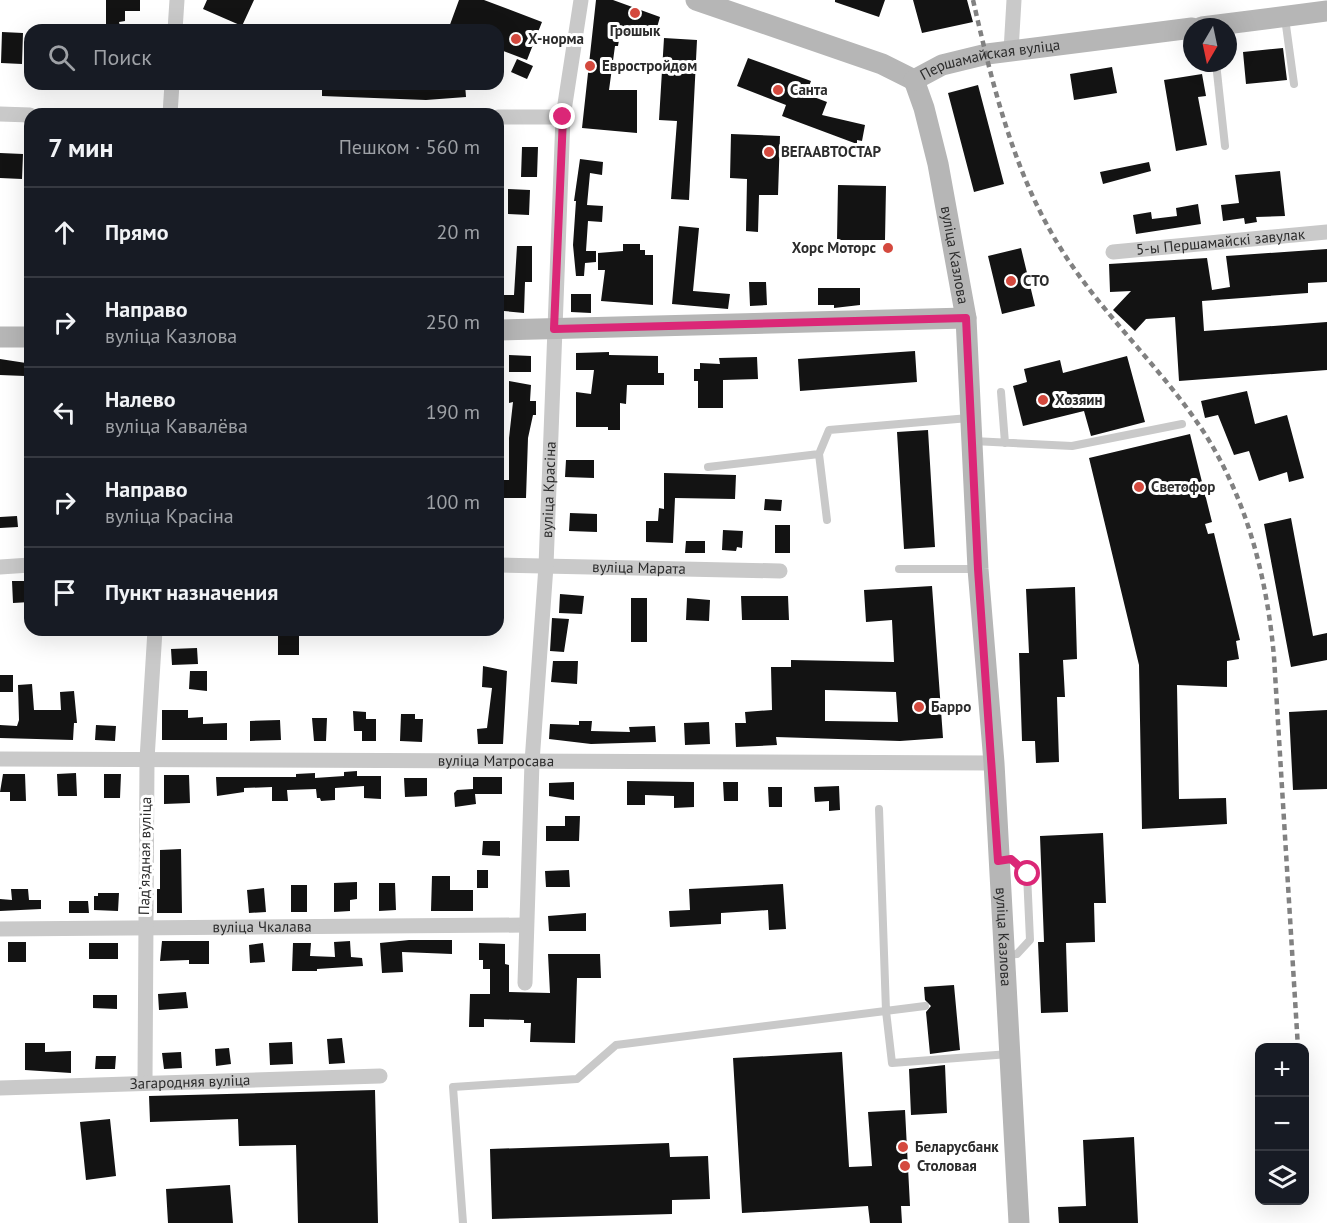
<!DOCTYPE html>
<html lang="ru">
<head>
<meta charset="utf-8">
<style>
	body { margin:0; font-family:"PT Sans",sans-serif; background:#20242c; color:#f1f3f6 }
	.controls { position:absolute; right:18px; bottom:18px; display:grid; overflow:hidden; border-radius:12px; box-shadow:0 6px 24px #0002 }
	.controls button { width:54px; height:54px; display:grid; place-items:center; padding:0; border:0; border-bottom:2px solid #363941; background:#171b24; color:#f1f3f6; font:30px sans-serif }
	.compass { position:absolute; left:1183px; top:18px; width:54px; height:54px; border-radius:50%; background:#171b24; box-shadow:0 6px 24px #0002; rotate:189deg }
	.stop { position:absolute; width:18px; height:18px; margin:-14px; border:4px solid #db2777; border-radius:50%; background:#fff }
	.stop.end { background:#db2777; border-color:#fff; box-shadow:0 2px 6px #0008 }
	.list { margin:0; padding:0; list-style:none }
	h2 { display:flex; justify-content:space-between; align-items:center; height:78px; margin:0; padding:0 24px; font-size:26px }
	h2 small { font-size:20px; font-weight:400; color:#9ea1a6 }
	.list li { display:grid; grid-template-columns:39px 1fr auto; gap:18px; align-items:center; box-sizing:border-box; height:90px; padding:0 24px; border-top:2px solid #363941 }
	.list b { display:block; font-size:22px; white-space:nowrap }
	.list p { margin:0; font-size:20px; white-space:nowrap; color:#9ea1a6 }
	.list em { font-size:20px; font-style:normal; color:#9ea1a6 }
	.icon { flex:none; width:33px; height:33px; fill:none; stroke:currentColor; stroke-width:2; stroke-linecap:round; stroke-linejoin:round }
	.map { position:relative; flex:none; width:1327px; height:1223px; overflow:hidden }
	.search { position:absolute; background:#171b24; box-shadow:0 6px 24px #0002; left:24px; top:24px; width:480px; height:66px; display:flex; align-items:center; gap:15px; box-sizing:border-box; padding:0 21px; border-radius:18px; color:#9ea1a6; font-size:22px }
	.panel { position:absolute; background:#171b24; box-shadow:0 6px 24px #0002; left:24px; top:108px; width:480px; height:528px; border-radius:18px }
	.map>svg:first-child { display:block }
	.building { fill:#131313; fill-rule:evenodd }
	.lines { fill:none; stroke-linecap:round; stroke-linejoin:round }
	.lane { stroke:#c9c9c9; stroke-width:8 }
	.street { stroke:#c9c9c9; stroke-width:15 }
	.secondary { stroke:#b6b6b6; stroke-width:21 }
	.rail { stroke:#818181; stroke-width:4.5; stroke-dasharray:6 4.5; stroke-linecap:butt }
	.route { stroke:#db2777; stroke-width:8 }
	.poi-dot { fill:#d4493e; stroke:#fff; stroke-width:2 }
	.labels { text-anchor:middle; stroke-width:6; stroke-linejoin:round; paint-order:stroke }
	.poi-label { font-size:15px; font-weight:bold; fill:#2c2c2c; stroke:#fff; text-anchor:start }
	.street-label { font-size:15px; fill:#2c2c2c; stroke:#fff }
</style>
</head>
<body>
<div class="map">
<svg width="1327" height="1223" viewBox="0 0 1327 1223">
	<rect width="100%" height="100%" fill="#fff"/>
	<!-- building -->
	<path class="building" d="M106,0H140V11H125V21L119,22L120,26H106Z
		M207,0H254L242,26L203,9Z
		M459,0H484L542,22L527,60L498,49V30H448Z
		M596,0H613L660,17L656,31L638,26L635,38L620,34L618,46H615L609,90H637V133L582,128Z
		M835,0H885L879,17L835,2Z
		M913,0H967L973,22L922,33Z
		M2,32L23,33L22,64L1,63Z
		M664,38L697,40L689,200L671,199L677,121L659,120Z
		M1283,48L1287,80L1246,84L1243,52Z
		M748,58L811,81L806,94L827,102L822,115L865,125L862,141L857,140V144L782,116L786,105L737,86Z
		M517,59L533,66L527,79L511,72Z
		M1112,67L1117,93L1074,100L1070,74Z
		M1202,74L1206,96L1198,97L1207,145L1176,151L1164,80Z
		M322,84H465L466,97L426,100L322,96Z
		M978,85L1004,184L974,192L948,93Z
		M731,134L780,136L778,195H759L758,232L746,231L747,179L730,178Z
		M522,147H538L537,177H521Z
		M0,153L23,154L22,179L0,178Z
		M580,159L603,162L602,175L590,173L587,205L603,206L602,222L588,221L586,251H596V262L585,263L584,276H576L573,245L576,201H574Z
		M1149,162L1151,171L1103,184L1100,172Z
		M1280,171L1285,216L1256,217L1257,222L1245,224L1244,218L1223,221L1221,205L1239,203L1235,175Z
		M838,185L886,186L885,240H837Z
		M508,189L530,190L529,215L508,214Z
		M1198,204L1201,224L1136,234L1133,215L1151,212L1152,219L1177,216L1176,208Z
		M679,226L699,228L693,291L730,294L728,309L672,304Z
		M623,244H640V250H645V255H653V305L601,301L605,270H598V253L623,251Z
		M517,246H532V282H525L524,313L504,311V295H514Z
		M1021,248L1035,306L1002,314L988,256Z
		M1327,249V282L1308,283V293L1202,301L1204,331L1327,322V370L1179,381L1175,317L1146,319L1135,331L1113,310L1131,291L1110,292L1109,264L1207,258L1212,290L1230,287L1226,256Z
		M749,282H766L767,305L750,306Z
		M818,288H860V305L834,308V305H818Z
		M571,294H591V313L571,312Z
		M915,351L917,382L800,391L798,359Z
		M609,352V355L658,356V373H664V385H627L626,404L620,403V430H608V427H576V392L591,394L594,370H576V353Z
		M509,355L531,356V372H509Z
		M1127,356L1145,422L1091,436L1084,411L1023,426L1013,386L1027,382L1024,369L1060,360L1063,373Z
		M757,357L758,379L723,380V408H698V381H694V369H700V363L720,364L719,358Z
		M0,359L26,363L25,376L0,375Z
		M509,381L531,385L530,401H536V415H533L528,438L526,498H498V480H509V438L513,402L509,403Z
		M1247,391L1255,424L1287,415L1304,478L1289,482L1287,472L1259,481L1249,451L1234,455L1218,415L1205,418L1201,401Z
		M928,430L935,547L904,549L897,432Z
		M1190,434L1212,522L1205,524L1208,534L1214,533L1240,640L1236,641L1239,659L1227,661V687L1177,685L1179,799L1226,798L1227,824L1142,829L1139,665L1089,458Z
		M566,460H594V478L565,477Z
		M664,473L736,475L735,499L675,498L673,543L646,542V521H658L659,508L664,509Z
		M765,499L782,500L781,511L764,510Z
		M570,513L597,514V532L569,531Z
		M17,516L18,527L0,528V517Z
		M1291,518L1313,636L1327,633V660L1291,667L1264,524Z
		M775,525H790V553H775Z
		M723,530L743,531L742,548L737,547L736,551L722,550Z
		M686,541H705V553H685Z
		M12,581H29L30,602L13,603Z
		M932,586L943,738L900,741L776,737L777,745L736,747L735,723H746L745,712L772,710L771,667H791V660L894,662L892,620L866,622L864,590ZM825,690L896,692L898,722L825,721Z
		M1075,587L1077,659L1063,660L1065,697H1057L1059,762L1036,763L1035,741H1022L1019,653H1029L1026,589Z
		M560,594L584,596L582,614L559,613Z
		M741,596H788L789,620H742Z
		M631,598H647V642H631Z
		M687,598L710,600L709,621L686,620Z
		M552,618L569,619L564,652L550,651Z
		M278,630H299V655H278Z
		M197,648L198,664L172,665L171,649Z
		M553,661H578L577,684L551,682Z
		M483,666L507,671L503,744H478L477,729L487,728L492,688L482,687Z
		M190,671H207V691L189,689Z
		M0,675H13V692H0Z
		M32,684L34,710H61L60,692L74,691L77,723H74L73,740L0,738V725L17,726L19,720L18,685Z
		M162,710H188V718L203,717V724L227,723V740H162Z
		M1327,710V789L1293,790L1289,712Z
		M353,711L366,712V719H376V741H362V731H354Z
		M401,714H415V719H423L422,742L400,741Z
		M312,718H327L326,741H314Z
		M280,720L281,740L250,741V721Z
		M579,721H592L591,731L630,732L629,727L655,726L656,742L591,744L549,739L550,724L579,725Z
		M709,722L710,744L685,745L684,723Z
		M96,725L116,726L115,741L95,740Z
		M357,771V776H381V799L364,798V786L335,788V800L321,801L320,798H317L316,789L287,790L288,801H272V787L244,788V792L217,796L216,777H296V774L315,773V778L344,776V772Z
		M76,773L77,796H58L57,774Z
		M3,774H25L26,801H10V792H0Z
		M104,774H121L120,798H104Z
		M164,775H189L190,803L164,804Z
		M473,777H502V794H475L476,804L455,807L454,793L457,790L473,789Z
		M404,778H427V796L405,797Z
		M627,781L694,782V807L674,808V796L645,795V805H627Z
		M574,782V800L549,796V783Z
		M723,782H738V801H724Z
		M839,786L840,810L829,811V801L815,802L814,787Z
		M768,787H782V807H769Z
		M565,816H580L579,841H546V826H565Z
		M1103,833L1106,903H1094L1095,942L1066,943L1068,1012L1041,1013L1038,942H1044L1040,836Z
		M483,841H500V856L482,855Z
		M181,849L182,913H157V889H160V850Z
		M477,870H488V888H477Z
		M569,870L570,887H546L545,871Z
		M432,876H450V890H473V911H431Z
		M357,882V899L350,900V911L334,912V883Z
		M379,883H395L396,910L379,911Z
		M783,884L786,929L769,930L768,910L721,913V924L670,927L669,911L690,910L689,889Z
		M291,885H307V912H291Z
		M264,888L266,912L249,913L247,890Z
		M11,889H28L29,900H41V909L0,911V899L12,900Z
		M98,893H119L118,911L94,910V896H98Z
		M69,901H88L89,913H69Z
		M586,913V931H549L548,916Z
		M409,940H452V954L402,952L403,972L382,973L380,943Z
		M162,941H209V964H189V960L160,961Z
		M350,941L351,957L362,958L363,966L317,969V971H292L293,943H311L310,956L335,957L334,942Z
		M8,942H26V962H8Z
		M89,943H118V959H89Z
		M263,943L265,962L250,963L249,945Z
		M479,943L505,944V964L509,965V992L550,993L548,954H600L601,978H577L575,1043L530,1042L531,1023H524V1020L484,1019V1027H469L470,994H490V969H483V960H479Z
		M954,985L960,1050L930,1054L926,1012L931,1006L925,1000L924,987Z
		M186,992L188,1008L159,1010L158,994Z
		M93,995H117V1009L93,1008Z
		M342,1038L345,1063L329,1064L327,1039Z
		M292,1042L293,1064L270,1065L269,1043Z
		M25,1043H45V1052L71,1051V1073L25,1070Z
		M229,1048L231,1064L216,1066L215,1049Z
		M181,1052L182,1068L164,1069L162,1053Z
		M842,1052L849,1167L872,1166L868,1112L905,1110L910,1206H901L902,1223H870L868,1206L742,1213L733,1058Z
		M96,1056H116L115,1069H95Z
		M945,1065L947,1113L911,1115L909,1069Z
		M375,1090L378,1223H298L296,1145L239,1146L238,1119L150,1122L149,1096Z
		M110,1119L116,1176L86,1180L80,1122Z
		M1134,1137L1138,1223H1059L1058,1207L1086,1206L1083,1140Z
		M669,1143L670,1157L708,1156L710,1199L672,1200V1214L492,1219L490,1149Z
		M230,1185L233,1223H168L166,1189Z"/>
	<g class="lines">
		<!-- lane -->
		<path class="lane" d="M1285,18L1294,84
			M1216,63L1225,146
			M1001,392L1005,443
			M973,441L1072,446L1182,424
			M708,467L819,454
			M827,520L819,454L829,430L969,418
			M899,569H977
			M879,809L886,1011L892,1063L1009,1054
			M1001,860L1011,859L1027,874L1030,940L1017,954L1006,955
			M463,1223L453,1087L577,1079L616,1045L925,1006"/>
		<!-- street -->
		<g class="street">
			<path d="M175,30L177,0"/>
			<path d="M1011,51L1014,0"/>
			<path d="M0,114L30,115"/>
			<path d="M170,114L172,84"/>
			<path d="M498,117H563"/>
			<path id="s1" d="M1113,252L1327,232"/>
			<path id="s2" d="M498,565L780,571"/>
			<path d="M0,567L30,565"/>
			<path id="s3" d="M0,759L994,763"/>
			<path id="s4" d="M0,929L526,925"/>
			<path id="s5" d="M525,983L532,762L546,566L563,117L581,0"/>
			<path d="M145,1082L147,759L155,630"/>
			<path id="s6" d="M0,1088L380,1076"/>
		</g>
		<!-- secondary -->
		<g class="secondary">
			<path d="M696,0L882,64L914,80"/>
			<path d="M1202,27L1327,11"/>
			<path id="s7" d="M914,80L924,108L938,164L966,318L978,569L994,763L1019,1223"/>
			<path id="s8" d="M914,80L942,65L987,54L1192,28"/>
			<path d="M498,330L966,318"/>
			<path d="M0,337H30"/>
		</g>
		<!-- rail -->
		<path class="rail" d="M973,0C991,78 1011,162 1051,232C1092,306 1159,363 1205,434C1248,502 1267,579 1274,657L1298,1048"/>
	</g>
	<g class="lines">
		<!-- route -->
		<path class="route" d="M563,117L554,329L966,318L978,569L998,861L1011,859L1028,874"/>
	</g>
	<!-- markers -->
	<g class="poi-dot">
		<circle cx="635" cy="13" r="6"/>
		<circle cx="516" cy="39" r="6"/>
		<circle cx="590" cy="66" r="6"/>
		<circle cx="778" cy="90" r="6"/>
		<circle cx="769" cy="152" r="6"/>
		<circle cx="888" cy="248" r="6"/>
		<circle cx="1011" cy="281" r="6"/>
		<circle cx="1043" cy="400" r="6"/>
		<circle cx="1139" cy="487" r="6"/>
		<circle cx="919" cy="707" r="6"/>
		<circle cx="903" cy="1147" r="6"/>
		<circle cx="905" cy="1166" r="6"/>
	</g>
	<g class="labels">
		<!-- poi labels -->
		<g class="poi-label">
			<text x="635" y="36" text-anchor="middle">Грошык</text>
			<text x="528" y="44">Х-норма</text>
			<text x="602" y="71">Евростройдом</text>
			<text x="790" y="95">Санта</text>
			<text x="781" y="157">ВЕГААВТОСТАР</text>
			<text x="876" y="253" text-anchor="end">Хорс Моторс</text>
			<text x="1023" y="286">СТО</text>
			<text x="1055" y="405">Хозяин</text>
			<text x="1151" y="492">Светофор</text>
			<text x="931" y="712">Барро</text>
			<text x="915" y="1152">Беларусбанк</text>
			<text x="917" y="1171">Столовая</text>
		</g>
		<!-- street labels -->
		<g class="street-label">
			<text dy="5" stroke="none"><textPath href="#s8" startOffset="80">Першамайская вуліца</textPath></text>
			<text dy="5" stroke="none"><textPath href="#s1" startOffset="108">5-ы Першамайскі завулак</textPath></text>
			<text dy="5" stroke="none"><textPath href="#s7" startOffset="180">вуліца Казлова</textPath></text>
			<text dy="5" stroke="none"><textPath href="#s5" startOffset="494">вуліца Красіна</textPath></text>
			<text dy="5" stroke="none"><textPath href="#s2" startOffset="141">вуліца Марата</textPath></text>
			<text dy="5" stroke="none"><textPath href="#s3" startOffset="496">вуліца Матросава</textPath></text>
			<text transform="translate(145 856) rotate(-89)" y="5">Падʼяздная вуліца</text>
			<text dy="5" stroke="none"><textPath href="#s4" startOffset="262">вуліца Чкалава</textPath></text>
			<text dy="5" stroke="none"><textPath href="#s7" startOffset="864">вуліца Казлова</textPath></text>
			<text dy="5" stroke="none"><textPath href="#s6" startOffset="190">Загародняя вуліца</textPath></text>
		</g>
	</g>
</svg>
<div class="controls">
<button>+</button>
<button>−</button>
<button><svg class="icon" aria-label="layers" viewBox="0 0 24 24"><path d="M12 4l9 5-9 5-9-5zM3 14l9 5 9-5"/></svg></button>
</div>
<svg class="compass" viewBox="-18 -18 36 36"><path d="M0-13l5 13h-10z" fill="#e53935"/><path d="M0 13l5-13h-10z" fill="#9ea1a6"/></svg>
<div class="stop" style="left:1028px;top:874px"></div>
<div class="stop end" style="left:563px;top:117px"></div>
<div class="search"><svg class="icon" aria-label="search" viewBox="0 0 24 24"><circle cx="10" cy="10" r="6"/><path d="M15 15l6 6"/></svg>Поиск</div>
<section class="panel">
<h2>7 мин<small>Пешком · 560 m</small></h2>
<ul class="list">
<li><svg class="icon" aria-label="ahead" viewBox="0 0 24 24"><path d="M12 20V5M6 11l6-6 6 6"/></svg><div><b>Прямо</b></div><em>20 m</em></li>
<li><svg class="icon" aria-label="right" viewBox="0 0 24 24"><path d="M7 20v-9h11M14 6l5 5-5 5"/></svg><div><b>Направо</b><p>вуліца Казлова</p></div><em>250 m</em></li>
<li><svg class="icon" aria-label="left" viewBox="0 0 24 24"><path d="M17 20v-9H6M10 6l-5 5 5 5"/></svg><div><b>Налево</b><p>вуліца Кавалёва</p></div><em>190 m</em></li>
<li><svg class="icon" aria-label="right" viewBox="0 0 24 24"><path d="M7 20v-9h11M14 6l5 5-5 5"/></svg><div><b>Направо</b><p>вуліца Красіна</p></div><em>100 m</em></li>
<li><svg class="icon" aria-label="arrive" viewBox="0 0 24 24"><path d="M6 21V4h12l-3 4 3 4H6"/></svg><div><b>Пункт назначения</b></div></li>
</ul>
</section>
</div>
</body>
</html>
